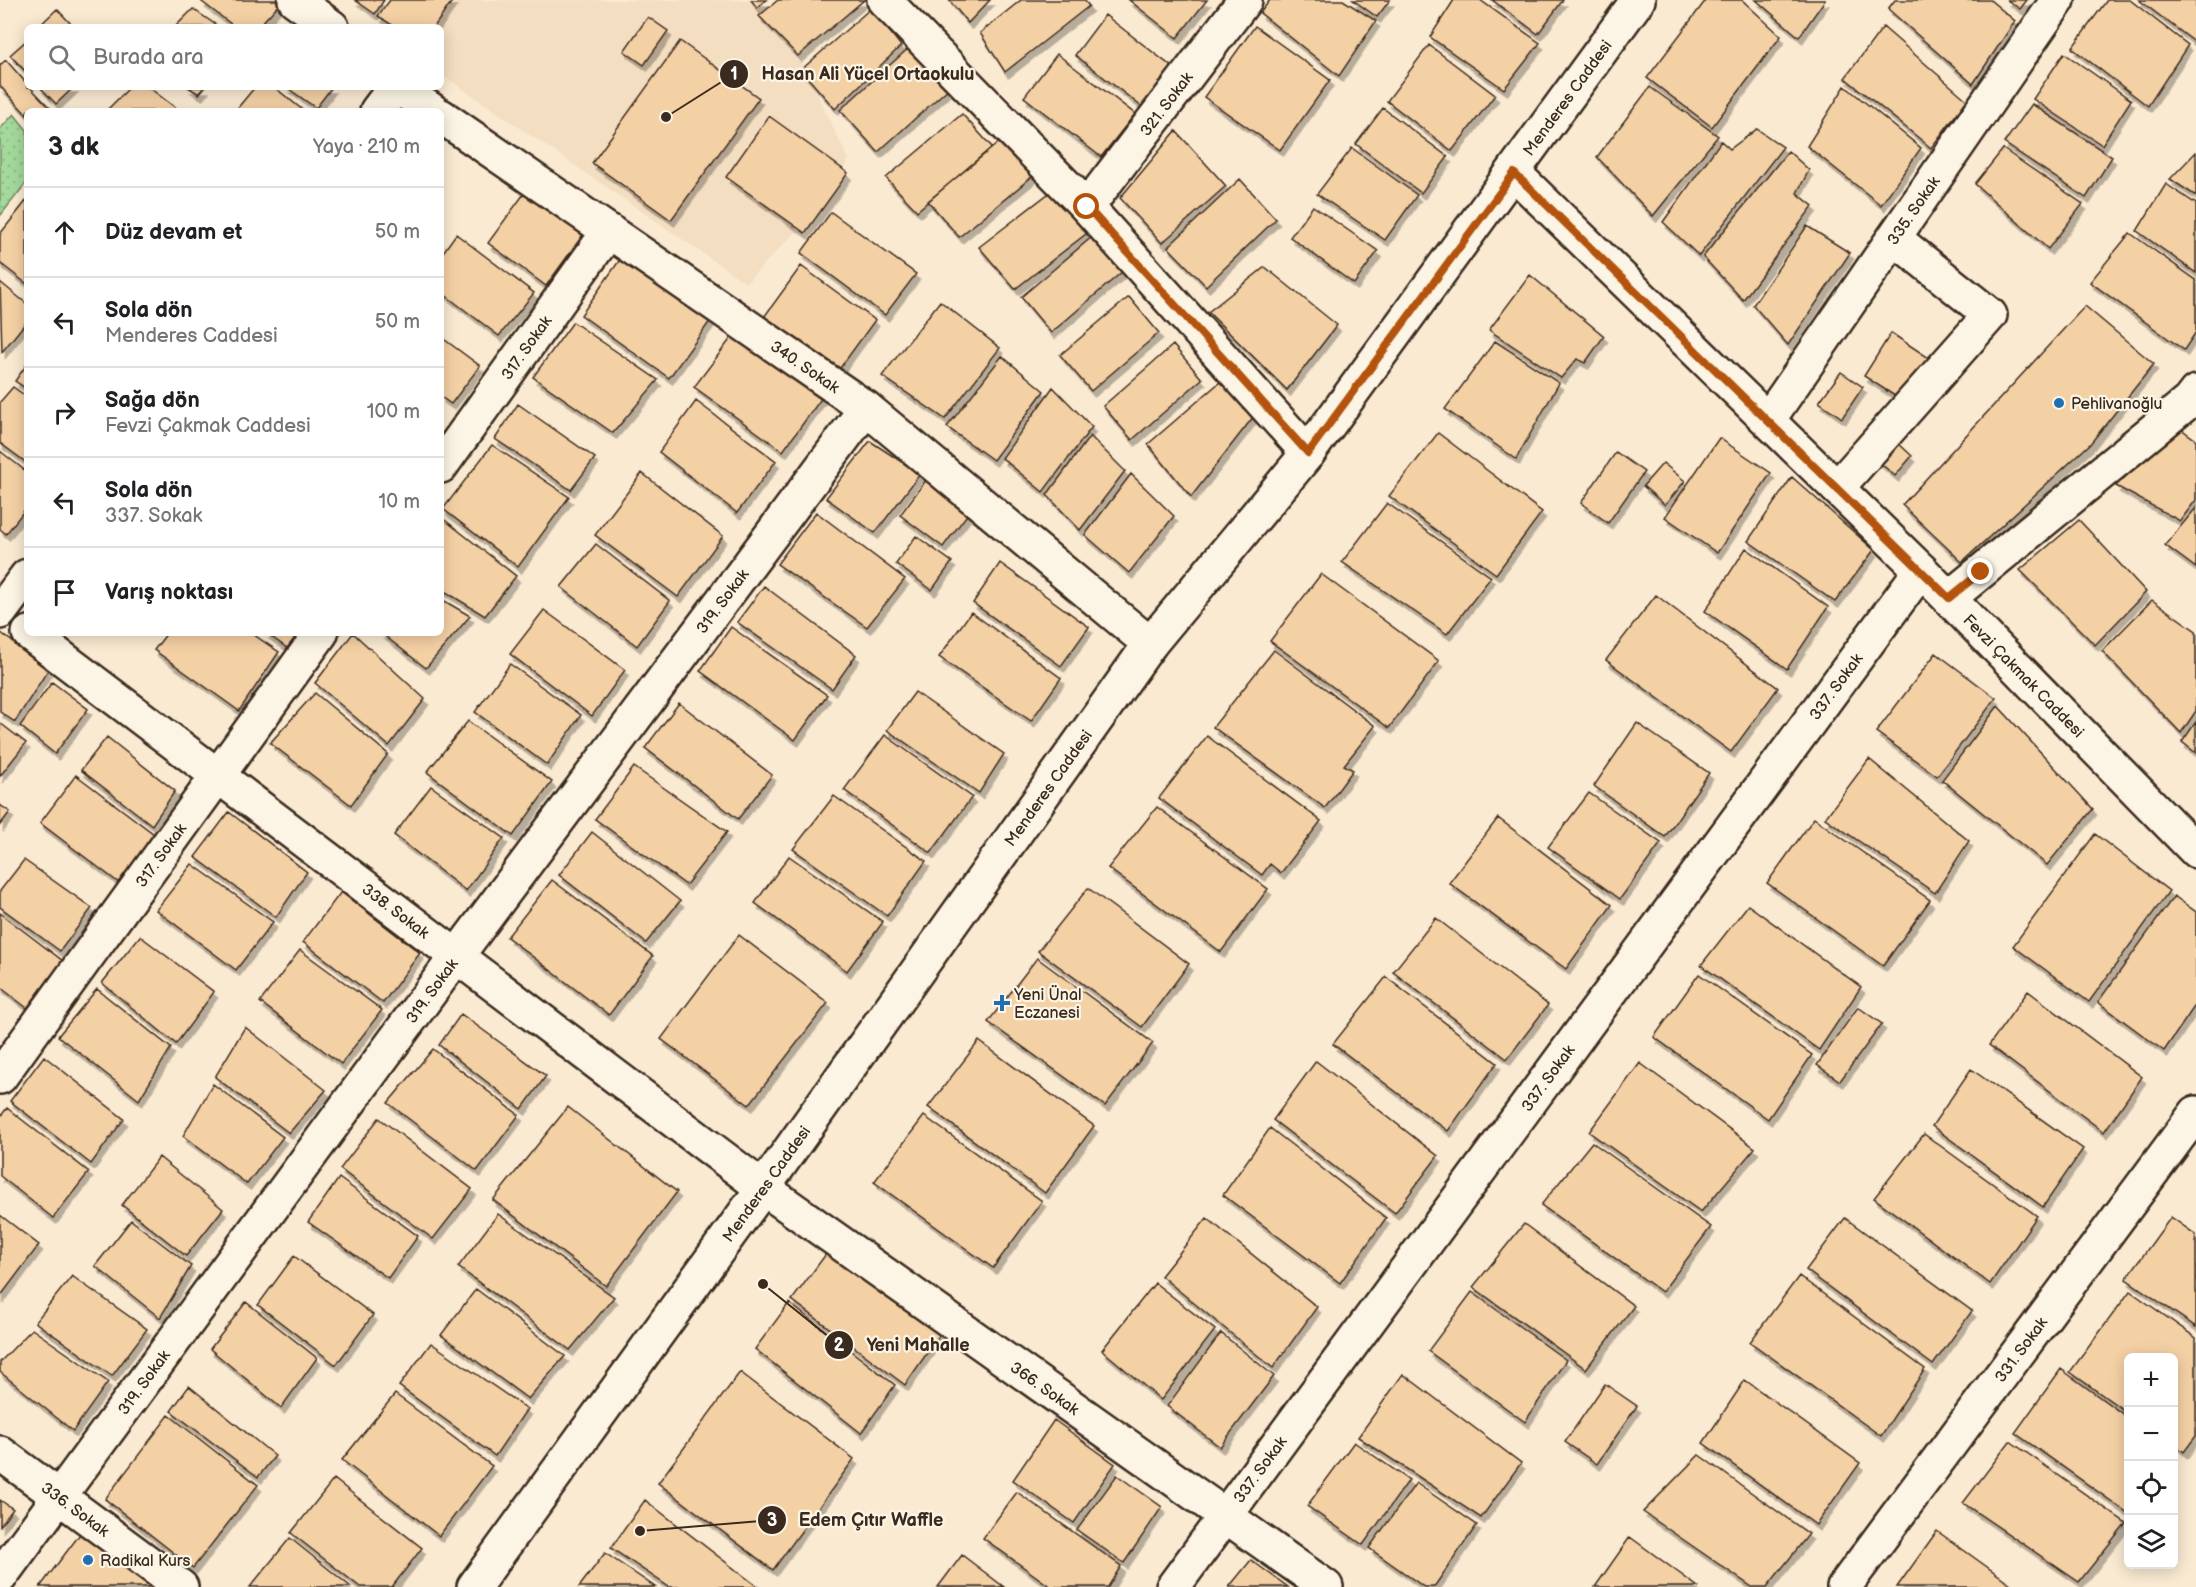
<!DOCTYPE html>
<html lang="tr">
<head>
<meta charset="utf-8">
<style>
	body { margin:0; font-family:"Balsamiq Sans",sans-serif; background:#f6f6f6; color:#202124 }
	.controls { position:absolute; right:18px; bottom:18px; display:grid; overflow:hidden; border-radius:9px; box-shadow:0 3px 15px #0003 }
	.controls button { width:54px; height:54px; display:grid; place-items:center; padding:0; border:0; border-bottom:2px solid #e0e0e0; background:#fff; color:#202124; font:30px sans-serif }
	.stop { position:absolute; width:18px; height:18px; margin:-14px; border:4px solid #b45309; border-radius:50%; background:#fff }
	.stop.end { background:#b45309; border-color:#fff; box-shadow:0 2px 6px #0008 }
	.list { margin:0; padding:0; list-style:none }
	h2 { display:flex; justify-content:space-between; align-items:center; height:78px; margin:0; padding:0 24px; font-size:26px }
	h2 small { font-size:20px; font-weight:400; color:#757577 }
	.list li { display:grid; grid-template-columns:39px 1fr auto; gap:18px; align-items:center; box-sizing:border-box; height:90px; padding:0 24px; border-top:2px solid #e0e0e0 }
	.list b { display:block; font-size:22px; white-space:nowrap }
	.list p { margin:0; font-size:20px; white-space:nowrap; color:#757577 }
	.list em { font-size:20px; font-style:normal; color:#757577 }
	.icon { flex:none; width:33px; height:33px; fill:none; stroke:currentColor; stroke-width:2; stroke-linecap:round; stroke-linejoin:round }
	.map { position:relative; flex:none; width:2196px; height:1587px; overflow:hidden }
	.search { position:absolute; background:#fff; box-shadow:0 3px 15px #0003; left:24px; top:24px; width:420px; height:66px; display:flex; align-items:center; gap:15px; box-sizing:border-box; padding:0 21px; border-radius:9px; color:#757577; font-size:22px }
	.panel { position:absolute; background:#fff; box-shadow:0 3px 15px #0003; left:24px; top:108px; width:420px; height:528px; border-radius:9px }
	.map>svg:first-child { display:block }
	.built { fill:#f4dec1 }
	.grass { fill:url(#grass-dots); stroke:#70825d; stroke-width:1.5 }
	.building { fill:#f4d0a5; stroke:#3b2a1e; stroke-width:1.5; filter:url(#shadow) }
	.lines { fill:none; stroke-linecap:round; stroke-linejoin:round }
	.minor-casing { stroke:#3b2a1e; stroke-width:38 }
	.major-casing { stroke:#3b2a1e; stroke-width:38 }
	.minor { stroke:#fcf5e5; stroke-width:33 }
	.major { stroke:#fcf5e5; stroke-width:33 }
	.route { stroke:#b45309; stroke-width:8 }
	.poi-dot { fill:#1f6fb2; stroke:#fcf5e5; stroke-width:2 }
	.labels { text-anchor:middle; stroke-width:4.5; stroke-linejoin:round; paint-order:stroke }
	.street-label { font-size:16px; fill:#3b2a1e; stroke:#fcf5e5 }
	.poi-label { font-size:16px; fill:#3b2a1e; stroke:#fcf5e5; text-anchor:start }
	.leader { fill:none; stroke:#3b2a1e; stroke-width:2 }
	.callout-dot { fill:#3b2a1e; stroke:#fcf5e5; stroke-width:2 }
	.mark-label { font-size:18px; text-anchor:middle; font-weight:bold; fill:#fff }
	.callout-label { font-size:18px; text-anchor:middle; font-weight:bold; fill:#3b2a1e; stroke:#fcf5e5; stroke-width:4.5; stroke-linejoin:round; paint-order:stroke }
</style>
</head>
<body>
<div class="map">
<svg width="2196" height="1587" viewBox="0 0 2196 1587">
	<defs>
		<pattern id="grass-dots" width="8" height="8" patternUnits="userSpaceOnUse" patternTransform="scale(1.5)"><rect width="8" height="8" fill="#a4d99c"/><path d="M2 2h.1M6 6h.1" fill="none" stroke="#8eba86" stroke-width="1.8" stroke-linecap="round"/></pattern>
		<filter id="shadow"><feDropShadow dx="3.5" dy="6" stdDeviation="0" flood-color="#0004"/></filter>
	</defs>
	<rect width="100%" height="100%" fill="#faead2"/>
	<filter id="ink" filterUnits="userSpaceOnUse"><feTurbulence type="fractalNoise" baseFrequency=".0167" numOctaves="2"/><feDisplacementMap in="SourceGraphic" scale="12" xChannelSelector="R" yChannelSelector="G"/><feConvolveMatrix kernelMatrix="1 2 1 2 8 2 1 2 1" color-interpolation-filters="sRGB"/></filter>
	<g filter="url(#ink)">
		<!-- built -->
		<path class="built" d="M453,0H753L798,56L849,160L807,220L746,283L441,74V27H434Z"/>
		<!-- grass -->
		<path class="grass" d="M14,114L27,130V182L0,216V129Z"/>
		<!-- building -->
		<path class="building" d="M204,0H283L258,27H235L202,2Z
			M355,0H384L375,14Z
			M390,0H453L434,27H395L378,16Z
			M751,0H766L757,8Z
			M778,0H864L798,56L759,16Z
			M949,0H990L968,23Z
			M1021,0H1084L1089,6L1005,72L980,33Z
			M1129,0H1207L1177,38Z
			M1270,0H1343L1376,21L1339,76L1260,13Z
			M1353,0H1390L1377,17Z
			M1454,0H1480L1540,43L1504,89L1430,37Z
			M1492,0H1563L1538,34Z
			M1706,0H1742L1781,36L1712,127L1647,78Z
			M1756,0H1825L1799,37Z
			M1895,0H1990L2015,21L1973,84L1888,9Z
			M2007,0H2027L2020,9Z
			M2107,0H2130L2188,45L2148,106L2072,48Z
			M2139,0H2196V43Z
			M871,8L901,46L835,109L801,70Z
			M57,9L74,27H38Z
			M193,9L219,27H175Z
			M1105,15L1172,67L1142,107L1075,55Z
			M648,17L668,31L644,65L624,51Z
			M1255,26L1330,80L1280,150L1204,97Z
			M1883,27L1967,100L1931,148L1845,78Z
			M27,40V73L10,55Z
			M680,41L759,98L671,220L592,163Z
			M1429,45L1495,95L1452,151L1387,101Z
			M911,46L950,87L878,152L840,110Z
			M2064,53L2131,100L2102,145L2033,99Z
			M1057,54L1135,114L1101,157L1024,97Z
			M6,60L27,84V87H30L51,109L49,111H27V115L0,86V65Z
			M1845,86L1921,148L1881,205L1807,146Z
			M40,87H74L56,104Z
			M130,87H148L180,111H106Z
			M188,87H205L199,94Z
			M255,87H274L304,111H235Z
			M286,87H332L316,108Z
			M1650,87L1718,136L1653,216L1597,157Z
			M2032,104L2112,157L2086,198L2004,143Z
			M1383,108L1448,157L1421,193L1356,144Z
			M962,114L992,147L917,211L886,178Z
			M769,116L848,173L805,233L726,177Z
			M1757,129L1783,147L1699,256L1663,222L1721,141L1730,149Z
			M1176,131L1226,186L1162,243L1120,198Z
			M1003,139L1034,175L959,237L928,201Z
			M1352,148L1417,195L1385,240L1317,194Z
			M2003,149L2083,204L2048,249L1975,184Z
			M1788,151L1809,170L1797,193L1813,206L1743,300L1703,257Z
			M2196,152V196L2170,179Z
			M1240,179L1276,219L1206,286L1168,247Z
			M2166,184L2196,204V273L2137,231Z
			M1057,187L1095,227L1015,289L979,247Z
			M526,191L585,232L546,286L488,243Z
			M27,200V284L0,263V234Z
			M1313,206L1378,251L1354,284L1290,237Z
			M831,212L916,274L885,315L801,253Z
			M1807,226L1850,253L1788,345L1753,305Z
			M2130,233L2196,280V332L2184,350L2090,282Z
			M456,234L534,293L499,336L441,292V255Z
			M1093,236L1123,271L1051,333L1021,297Z
			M626,251L716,313L669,378L581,315Z
			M801,266L875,320L838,371L764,317Z
			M1265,267L1337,325L1287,390L1208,312Z
			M1530,275L1604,336L1585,363L1577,359L1561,378L1489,330Z
			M0,282L27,304V321L2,352Z
			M1129,297L1159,333L1091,391L1060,355Z
			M940,301L1000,348L945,419L882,376Z
			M2085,306L2154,364L2090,444L1962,562L1902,505Z
			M573,322L658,380L613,433L533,377Z
			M738,329L826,392L783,451L694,387Z
			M1891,333L1929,358L1901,400L1864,376Z
			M441,337L480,366L451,404L441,397Z
			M1495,341L1559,383L1516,459L1445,409Z
			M1173,345L1202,379L1132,440L1103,406Z
			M1002,356L1044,391L993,460L947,427Z
			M27,364V389L15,381Z
			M1841,372L1863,387L1842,418L1819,402Z
			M1227,376L1261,407L1191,497L1148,444Z
			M13,387L27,397V463L0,443V402Z
			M1053,387L1092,427L1043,492L1002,458Z
			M696,401L776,461L737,513L659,452Z
			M518,404L595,458L571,490L495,439Z
			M2177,426L2196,440V500L2180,521L2116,486Z
			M1438,433L1542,512L1496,574L1389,496Z
			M1090,436L1125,471L1080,530L1047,495Z
			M1719,438L1771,473L1717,553L1665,517Z
			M870,441L920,474L875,533L826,498Z
			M1896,441L1912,456L1895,476L1878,461Z
			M492,445L569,497L518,567L443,509Z
			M0,451L27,472V507L6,534L0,529Z
			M1616,452L1644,472L1608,523L1581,503Z
			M1663,463L1685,481L1665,505L1643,486Z
			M932,472L975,504L943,547L900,515Z
			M642,473L723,536L678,597L595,535Z
			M1131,474L1174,516L1129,573L1085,535Z
			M1792,477L1874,550L1835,602L1748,541Z
			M1387,503L1491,577L1447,634L1342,562Z
			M2196,508V568L2165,545Z
			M816,512L905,579L867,627L777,564Z
			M441,517L516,576L485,616L441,589Z
			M2079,520L2146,592L2095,645L2020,570Z
			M916,536L952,562L932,590L896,564Z
			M596,544L670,601L637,646L561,587Z
			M1746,548L1828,607L1787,669L1705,611Z
			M1000,563L1089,627L1061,666L973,603Z
			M1321,574L1439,661L1389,728L1270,641Z
			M764,586L856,655L832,689L737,622Z
			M1656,595L1778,688L1731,752L1606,660Z
			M441,599L470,616L426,668L381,633H441Z
			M2152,600L2196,631V711L2181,733L2102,651Z
			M544,610L625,670L592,716L510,654Z
			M971,612L1061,678L1031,721L939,657Z
			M731,627L827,695L795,740L700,671Z
			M0,632L48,670L15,722L0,712Z
			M167,633H251L279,652L239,711L154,650Z
			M266,633H299L287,648Z
			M353,633L425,699L389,746L315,683Z
			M1274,650L1375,726L1344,765L1353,770L1325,808L1213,727Z
			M1936,653L1996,698L1937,776L1876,732Z
			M510,664L581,715L547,765L475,712Z
			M52,682L88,709L55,754L20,726Z
			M915,692L1004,754L979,793L887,730Z
			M315,693L388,754L351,805L270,743Z
			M679,703L772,775L738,819L645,748Z
			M1998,706L2093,809L2047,865L1942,780Z
			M468,721L552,782L513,836L427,772Z
			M2196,722V753L2182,742Z
			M0,723L26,743L0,776Z
			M1637,723L1709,773L1665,837L1594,786Z
			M885,735L972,797L931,853L844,790Z
			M1207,736L1321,821L1281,873L1270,864L1262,875L1159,798Z
			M107,737L175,791L152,825L81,770Z
			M1869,759L1969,841L1935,893L1825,818Z
			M634,767L727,832L686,885L595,819Z
			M76,775L154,834L119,883L40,823Z
			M431,786L504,838L466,891L394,835Z
			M1589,793L1661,843L1620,899L1548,847Z
			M834,796L926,861L887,916L793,849Z
			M0,805L10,812L0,825Z
			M1157,807L1268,889L1221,952L1108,868Z
			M229,812L307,872L276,917L195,857Z
			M1498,818L1612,905L1566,969L1449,883Z
			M1814,818L1930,900L1883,966L1767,883Z
			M592,832L680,901L646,943L559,875Z
			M2095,834L2169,891L2089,1002L2013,946Z
			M789,856L883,922L847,971L755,903Z
			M24,860L92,908L60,951L0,907V891Z
			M192,864L273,922L236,970L156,910Z
			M552,880L653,956L609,1015L507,937Z
			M1088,888L1189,964L1142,1027L1038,951Z
			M341,892L420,953L383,1003L303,942Z
			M2174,896L2196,912V1004L2164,1051L2098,1002Z
			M1748,905L1861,987L1819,1050L1701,965Z
			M0,913L63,961L27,1008L0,987Z
			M1436,918L1548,1005L1507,1059L1393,972Z
			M739,935L828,1003L749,1105L661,1039Z
			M140,936L214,992L176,1044L102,983Z
			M300,950L382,1010L341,1064L260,1002Z
			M1037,958L1153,1043L1105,1106L988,1022Z
			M1699,974L1812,1055L1768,1119L1654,1037Z
			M1386,977L1497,1063L1448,1131L1333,1044Z
			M97,989L171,1048L139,1100L58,1036Z
			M2028,991L2142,1077L2104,1132L1989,1045Z
			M1858,1007L1882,1024L1840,1081L1817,1065Z
			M461,1014L546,1076L522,1109L439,1045Z
			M245,1027L326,1090L289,1133L215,1077Z
			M979,1041L1094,1126L1045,1193L928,1107Z
			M433,1049L519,1115L477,1171L388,1103Z
			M44,1056L124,1119L91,1164L10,1101Z
			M1316,1061L1438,1156L1395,1213L1273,1120Z
			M1640,1063L1755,1148L1701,1212L1589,1132Z
			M1971,1069L2083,1149L2043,1207L1932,1126Z
			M213,1084L283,1137L247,1184L183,1136Z
			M568,1107L677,1192L606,1286L493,1200Z
			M7,1108L89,1172L53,1218L0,1176V1117Z
			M924,1116L1042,1201L993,1268L874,1182Z
			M379,1118L472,1189L433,1239L340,1169Z
			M1270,1128L1386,1218L1340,1283L1223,1195Z
			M1924,1134L2037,1216L1990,1284L1874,1198Z
			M1592,1142L1711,1227L1662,1292L1541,1205Z
			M159,1157L223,1209L186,1256L122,1205Z
			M339,1178L418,1236L388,1278L308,1222Z
			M498,1214L614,1297L570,1350L458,1267Z
			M0,1215L39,1245L0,1297Z
			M2171,1217L2196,1235V1327L2126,1279Z
			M1207,1218L1317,1307L1273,1368L1161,1276Z
			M1845,1218L1972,1311L1933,1365L1806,1270Z
			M131,1220L191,1266L160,1318L95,1266Z
			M1524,1224L1634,1306L1586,1369L1473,1287Z
			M829,1250L943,1330L905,1385L792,1300Z
			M294,1256L373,1315L336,1365L258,1305Z
			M72,1276L147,1329L112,1376L35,1322Z
			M1799,1276L1925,1369L1881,1436L1750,1342Z
			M1155,1283L1215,1330L1161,1400L1102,1350Z
			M476,1289L565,1356L528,1399L441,1335Z
			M2130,1291L2196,1338V1436L2184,1452L2174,1444V1358H2128V1413L2070,1372Z
			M1472,1292L1566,1360L1525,1422L1428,1351Z
			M246,1302L317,1358L281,1408L210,1349Z
			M789,1303L895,1385L861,1433L755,1349Z
			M32,1329L108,1382L73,1431L0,1372V1362Z
			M1221,1333L1274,1376L1220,1447L1167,1406Z
			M431,1343L527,1409L495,1456L399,1386Z
			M2061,1369L2128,1418V1513L2015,1433Z
			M740,1372L854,1459L773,1570L658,1483Z
			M1403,1374L1521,1463L1481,1518L1358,1437Z
			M1745,1380L1860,1463L1816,1525L1703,1443Z
			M1605,1384L1637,1406L1597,1464L1565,1442Z
			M189,1386L275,1456L258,1477L171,1411Z
			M395,1394L492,1466L439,1536L342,1460Z
			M169,1415L258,1485L193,1568L105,1499Z
			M1054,1420L1115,1464L1074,1523L1013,1480Z
			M2010,1441L2126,1523L2079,1582L1963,1503Z
			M1354,1442L1409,1480L1363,1545L1307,1506Z
			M1699,1455L1809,1534L1767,1587H1752L1643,1512Z
			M1117,1475L1162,1507L1124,1563L1077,1530Z
			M334,1479L422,1548L392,1587H360L291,1533Z
			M1416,1483L1477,1525L1434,1587H1424L1369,1548Z
			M1017,1492L1121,1566L1108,1587H1051L983,1538Z
			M0,1500L13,1509L0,1526Z
			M645,1500L758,1587H669L611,1548Z
			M1937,1531L2015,1587H1897Z
			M80,1534L151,1587H40Z
			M1630,1537L1698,1587H1595Z
			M290,1538L351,1587H250Z
			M605,1553L655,1587H579Z
			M962,1555L1004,1587H938Z
			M1251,1560L1288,1587H1229Z"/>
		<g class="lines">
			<!-- minor casing -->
			<g class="minor-casing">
				<g id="minor">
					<path d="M295,0L332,27"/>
					<path d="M884,0L1087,207L1308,453"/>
					<path d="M398,87L433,111"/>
					<path d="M377,111L395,87"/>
					<path id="s1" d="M441,116L866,408L1150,644"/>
					<path id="s2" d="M1087,207L1245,0"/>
					<path id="s3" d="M1768,420L2058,0"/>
					<path id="s4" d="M441,466L609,231"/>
					<path d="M1837,488L1990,315L1894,238"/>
					<path d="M1949,598L2189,401L2196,392"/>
					<path d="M0,612L27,576"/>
					<path id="s5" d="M29,633L763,1188L1326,1587"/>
					<path id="s6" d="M0,1077L321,633"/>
					<path id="s7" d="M0,1453L181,1587"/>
					<path id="s8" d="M0,1577L456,957L866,408"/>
					<path id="s9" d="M1173,1587L1921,570"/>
					<path id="s10" d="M1844,1587L2196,1113"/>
				</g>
			</g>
			<!-- major casing -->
			<g class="major-casing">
				<g id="major">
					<path id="s11" d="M1514,173L1921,570L2196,851"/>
					<path id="s12" d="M474,1587L763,1188L1150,644L1308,453L1638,0"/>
				</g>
			</g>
			<!-- minor -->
			<use href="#minor" class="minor"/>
			<!-- major -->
			<use href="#major" class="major"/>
		</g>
	</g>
	<g class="lines" filter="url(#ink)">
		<!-- route -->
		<path class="route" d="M1087,207L1308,453L1514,173L1949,598L1981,572"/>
	</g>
	<!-- markers -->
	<g class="poi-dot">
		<circle cx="2059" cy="403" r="6"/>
		<path d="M999 994h6v6h6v6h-6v6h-6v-6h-6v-6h6z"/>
		<circle cx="88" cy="1560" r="6"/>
	</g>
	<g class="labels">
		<!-- street labels -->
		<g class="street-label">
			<text dy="6" stroke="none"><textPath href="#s12" startOffset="1848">Menderes Caddesi</textPath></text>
			<text dy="6" stroke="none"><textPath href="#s2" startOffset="130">321. Sokak</textPath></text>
			<text dy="6" stroke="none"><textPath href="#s3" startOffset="255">335. Sokak</textPath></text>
			<text dy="6" stroke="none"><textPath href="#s4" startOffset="146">317. Sokak</textPath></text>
			<text dy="6" stroke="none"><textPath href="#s1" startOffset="442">340. Sokak</textPath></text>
			<text dy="6" stroke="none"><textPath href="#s8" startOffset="1214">319. Sokak</textPath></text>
			<text dy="6" stroke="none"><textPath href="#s11" startOffset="716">Fevzi Çakmak Caddesi</textPath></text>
			<text dy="6" stroke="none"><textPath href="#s9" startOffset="1118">337. Sokak</textPath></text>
			<text dy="6" stroke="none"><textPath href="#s12" startOffset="984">Menderes Caddesi</textPath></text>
			<text dy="6" stroke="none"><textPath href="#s6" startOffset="274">317. Sokak</textPath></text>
			<text dy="6" stroke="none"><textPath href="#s5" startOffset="460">338. Sokak</textPath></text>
			<text dy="6" stroke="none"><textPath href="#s8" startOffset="728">319. Sokak</textPath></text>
			<text dy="6" stroke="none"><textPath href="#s9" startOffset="632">337. Sokak</textPath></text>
			<text dy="6" stroke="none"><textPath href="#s12" startOffset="498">Menderes Caddesi</textPath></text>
			<text dy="6" stroke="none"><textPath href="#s10" startOffset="296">331. Sokak</textPath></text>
			<text dy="6" stroke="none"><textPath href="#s8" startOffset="242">319. Sokak</textPath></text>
			<text dy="6" stroke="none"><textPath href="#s5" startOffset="1266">366. Sokak</textPath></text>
			<text dy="6" stroke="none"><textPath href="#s9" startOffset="146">337. Sokak</textPath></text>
			<text dy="6" stroke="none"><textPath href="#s7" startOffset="94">336. Sokak</textPath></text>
		</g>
		<!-- poi labels -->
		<g class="poi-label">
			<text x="2071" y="409">Pehlivanoğlu</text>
			<text x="1014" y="1000">Yeni Ünal<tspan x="1014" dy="18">Eczanesi</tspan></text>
			<text x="100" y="1566">Radikal Kurs</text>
		</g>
	</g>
	<!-- callouts -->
	<path class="leader" d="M666 117L734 74M763 1284L839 1345M640 1531L772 1520"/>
	<g class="callout-dot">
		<circle cx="666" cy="117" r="6"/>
		<circle cx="763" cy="1284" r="6"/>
		<circle cx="640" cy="1531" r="6"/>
		<circle cx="734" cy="74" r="15"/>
		<circle cx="839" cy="1345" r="15"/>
		<circle cx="772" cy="1520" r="15"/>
	</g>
	<g class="mark-label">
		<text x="734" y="80">1</text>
		<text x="839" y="1351">2</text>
		<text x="772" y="1526">3</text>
	</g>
	<g class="callout-label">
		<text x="868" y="80">Hasan Ali Yücel Ortaokulu</text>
		<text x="918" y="1351">Yeni Mahalle</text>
		<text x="871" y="1526">Edem Çıtır Waffle</text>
	</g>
</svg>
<div class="controls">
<button>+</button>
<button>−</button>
<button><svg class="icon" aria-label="locate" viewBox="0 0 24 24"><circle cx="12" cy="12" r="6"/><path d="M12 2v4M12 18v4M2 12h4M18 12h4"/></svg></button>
<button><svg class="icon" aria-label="layers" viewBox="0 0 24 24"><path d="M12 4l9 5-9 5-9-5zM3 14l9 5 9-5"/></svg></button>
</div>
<div class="stop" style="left:1087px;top:207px"></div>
<div class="stop end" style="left:1981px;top:572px"></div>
<div class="search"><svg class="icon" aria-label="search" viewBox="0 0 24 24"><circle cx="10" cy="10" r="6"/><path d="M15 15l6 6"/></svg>Burada ara</div>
<section class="panel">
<h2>3 dk<small>Yaya · 210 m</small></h2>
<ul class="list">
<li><svg class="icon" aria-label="ahead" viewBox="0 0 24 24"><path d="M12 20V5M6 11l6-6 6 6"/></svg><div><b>Düz devam et</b></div><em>50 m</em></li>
<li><svg class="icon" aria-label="left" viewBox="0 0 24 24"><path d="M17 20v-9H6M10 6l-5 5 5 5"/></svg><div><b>Sola dön</b><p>Menderes Caddesi</p></div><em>50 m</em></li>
<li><svg class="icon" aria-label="right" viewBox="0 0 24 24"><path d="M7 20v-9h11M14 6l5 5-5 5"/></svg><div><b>Sağa dön</b><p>Fevzi Çakmak Caddesi</p></div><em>100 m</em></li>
<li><svg class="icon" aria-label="left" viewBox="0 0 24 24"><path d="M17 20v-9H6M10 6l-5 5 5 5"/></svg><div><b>Sola dön</b><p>337. Sokak</p></div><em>10 m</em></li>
<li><svg class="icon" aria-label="arrive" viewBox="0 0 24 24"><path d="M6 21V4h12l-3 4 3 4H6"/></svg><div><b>Varış noktası</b></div></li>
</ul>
</section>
</div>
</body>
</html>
